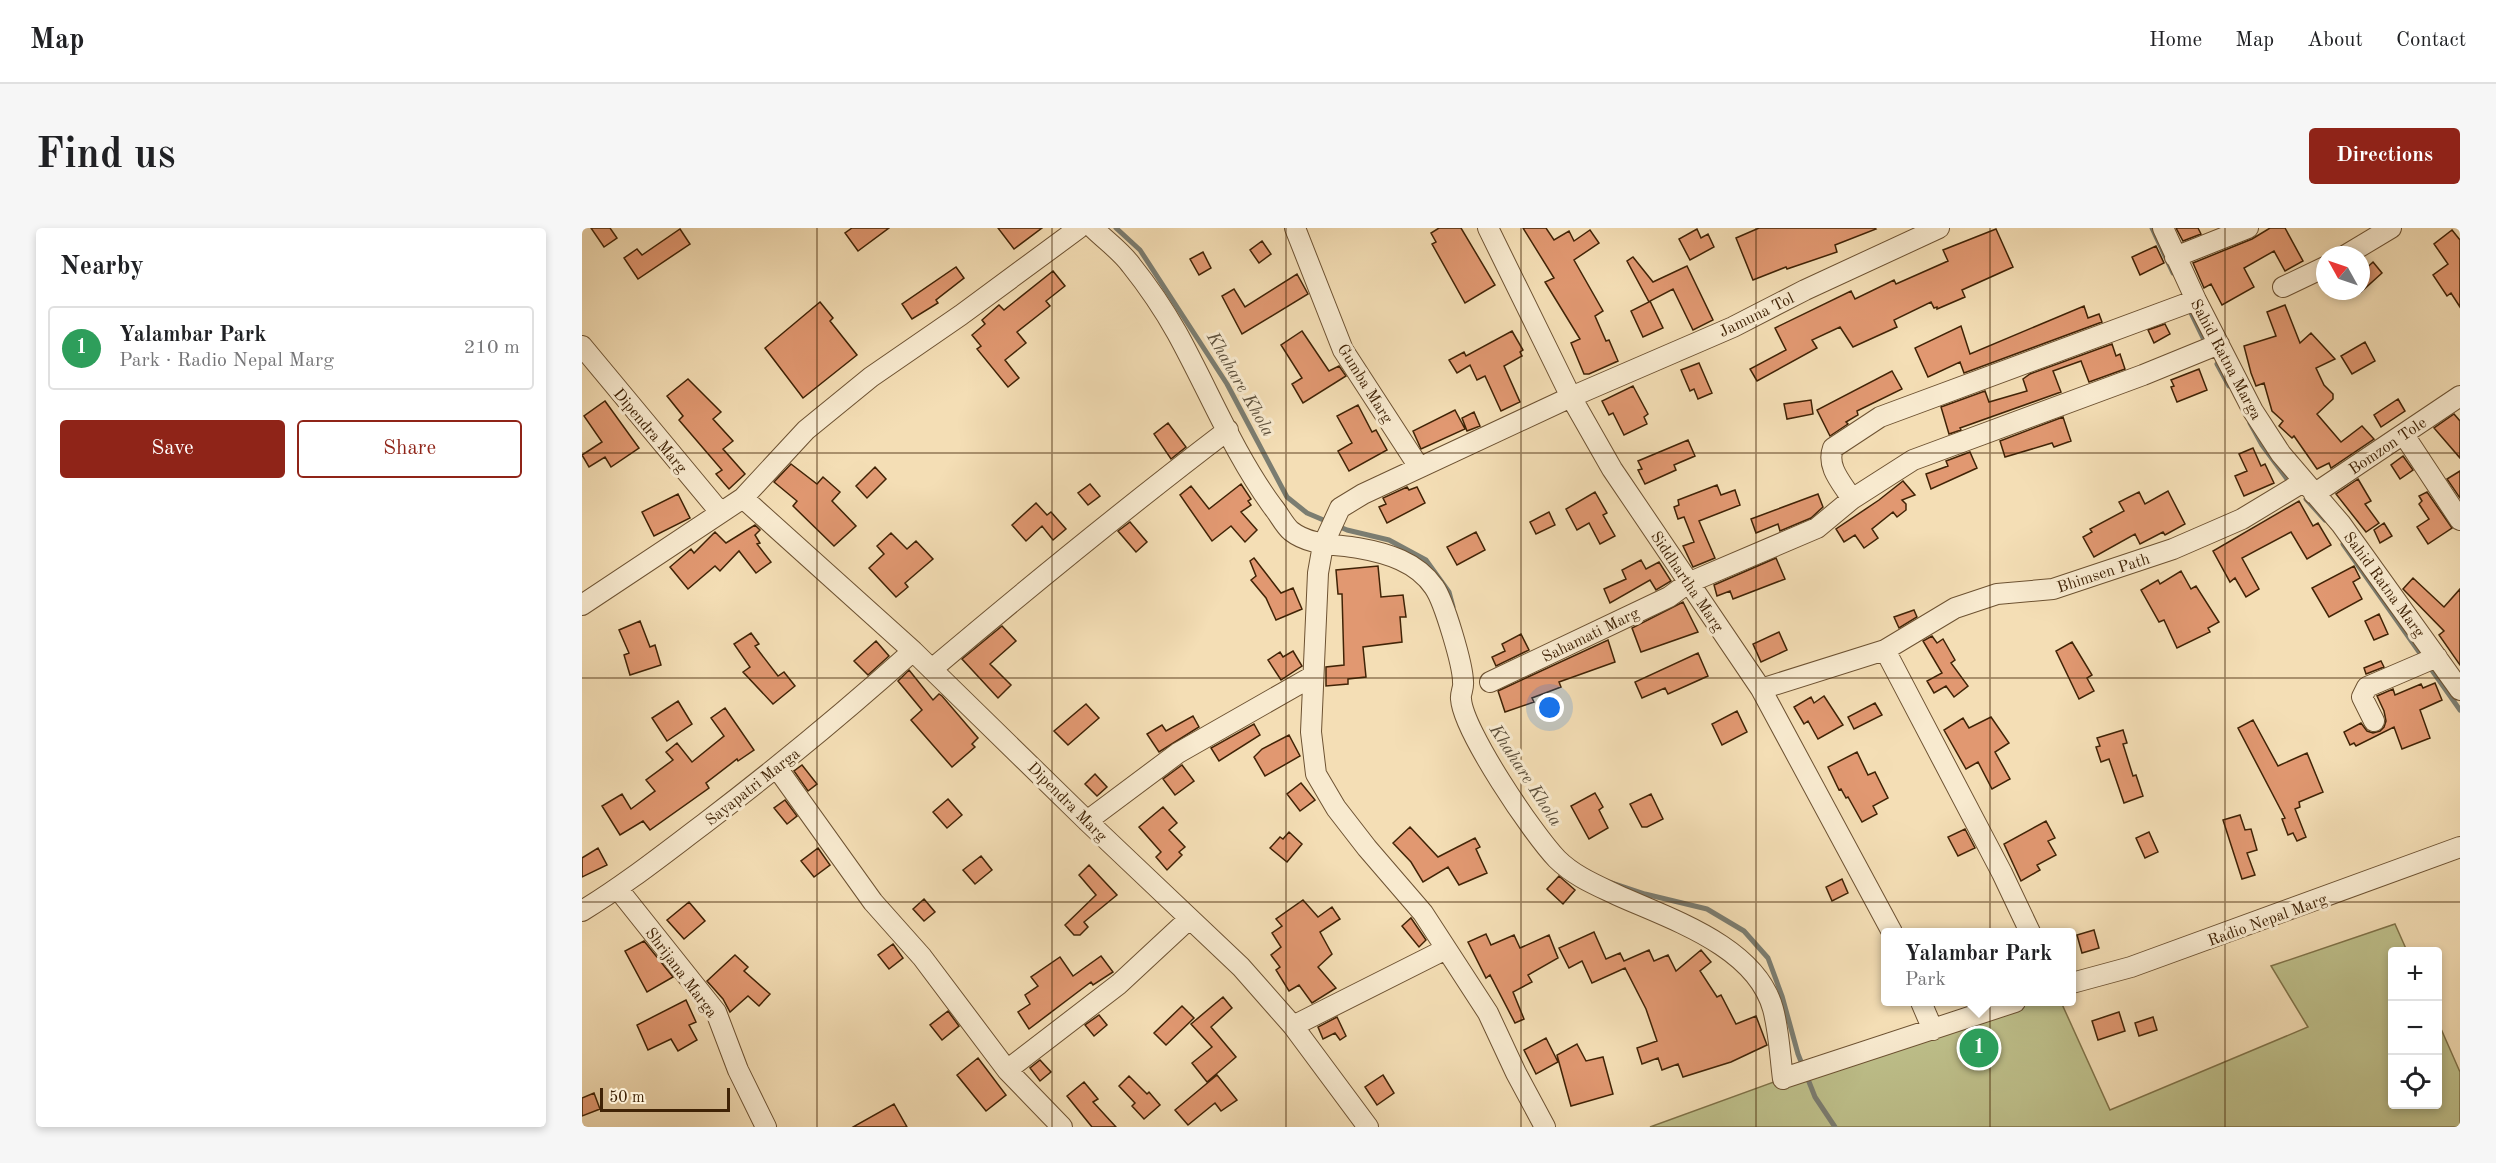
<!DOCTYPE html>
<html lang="en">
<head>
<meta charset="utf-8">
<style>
	body { margin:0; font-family:"Old Standard TT",serif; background:#f6f6f6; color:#202124 }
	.controls { position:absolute; right:18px; bottom:18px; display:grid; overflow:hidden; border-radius:6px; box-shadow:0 3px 9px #0003 }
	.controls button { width:54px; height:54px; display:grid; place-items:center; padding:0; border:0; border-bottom:2px solid #e0e0e0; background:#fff; color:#202124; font:30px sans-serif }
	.compass { position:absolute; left:1734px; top:18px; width:54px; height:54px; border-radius:50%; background:#fff; box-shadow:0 3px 9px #0003; rotate:310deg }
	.scale { position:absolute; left:18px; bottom:15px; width:130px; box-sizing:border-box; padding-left:6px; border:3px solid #402306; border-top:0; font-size:16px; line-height:21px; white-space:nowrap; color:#402306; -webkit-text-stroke:4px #f8eacf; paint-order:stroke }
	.you { position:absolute; left:968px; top:480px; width:21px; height:21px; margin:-15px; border:4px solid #fff; border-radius:50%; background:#1a73e8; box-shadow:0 0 0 9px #1a73e833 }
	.badge { display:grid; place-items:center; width:39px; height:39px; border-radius:50%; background:#8f2418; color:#fff; font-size:20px; font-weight:700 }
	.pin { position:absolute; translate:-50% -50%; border:3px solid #fff; box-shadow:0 2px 6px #0006 }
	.popup { position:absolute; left:1299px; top:700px; width:195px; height:78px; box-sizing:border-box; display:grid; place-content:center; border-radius:6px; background:#fff; filter:drop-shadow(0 2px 4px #0005); font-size:20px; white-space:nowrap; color:#757577 }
	.popup b { font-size:22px; color:#202124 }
	.popup::after { content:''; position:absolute; left:50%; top:100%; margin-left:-12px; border:12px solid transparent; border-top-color:#fff }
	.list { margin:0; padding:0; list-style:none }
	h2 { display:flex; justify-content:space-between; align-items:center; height:78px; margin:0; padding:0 24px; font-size:26px }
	h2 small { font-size:20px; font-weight:400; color:#757577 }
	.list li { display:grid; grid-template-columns:39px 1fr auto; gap:18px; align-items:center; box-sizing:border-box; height:84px; margin:0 12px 12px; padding:0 12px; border:2px solid #e0e0e0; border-radius:6px }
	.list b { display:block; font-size:22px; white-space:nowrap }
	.list p { margin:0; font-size:20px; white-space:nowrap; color:#757577 }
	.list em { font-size:20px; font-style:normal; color:#757577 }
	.actions { display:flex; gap:12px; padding:18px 24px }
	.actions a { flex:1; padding:14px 0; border:2px solid #8f2418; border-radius:6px; text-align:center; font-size:21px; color:#8f2418 }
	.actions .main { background:#8f2418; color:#fff }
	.icon { flex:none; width:33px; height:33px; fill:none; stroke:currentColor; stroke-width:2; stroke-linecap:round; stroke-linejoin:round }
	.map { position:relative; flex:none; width:1878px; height:899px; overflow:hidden; border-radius:6px }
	header { display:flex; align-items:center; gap:36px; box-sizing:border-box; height:84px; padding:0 30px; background:#fff; border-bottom:2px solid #e0e0e0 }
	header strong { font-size:28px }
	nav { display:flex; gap:33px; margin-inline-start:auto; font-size:21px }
	.intro { display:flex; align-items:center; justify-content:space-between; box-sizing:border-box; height:144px; padding:0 36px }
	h1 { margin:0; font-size:42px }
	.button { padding:15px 27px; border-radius:6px; background:#8f2418; color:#fff; font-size:21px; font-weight:700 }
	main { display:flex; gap:36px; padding:0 36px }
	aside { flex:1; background:#fff; border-radius:6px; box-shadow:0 3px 9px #0003 }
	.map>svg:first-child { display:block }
	.green { fill:#bec08b; stroke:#7f7248; stroke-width:1.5 }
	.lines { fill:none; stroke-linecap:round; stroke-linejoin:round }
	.stream { stroke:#7b7d71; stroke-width:5 }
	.building { fill:#e19871; stroke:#402306; stroke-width:1.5 }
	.minor-casing { stroke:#6d5232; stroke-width:22 }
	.minor { stroke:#f8eacf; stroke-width:20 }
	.grid { fill:none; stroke:#402306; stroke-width:1.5; stroke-opacity:0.55 }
	.labels { text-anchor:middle; stroke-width:6; stroke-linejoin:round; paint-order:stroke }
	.street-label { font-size:16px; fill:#402306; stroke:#f8eacf }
	.water-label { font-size:18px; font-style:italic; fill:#5d503c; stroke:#f8eacf }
</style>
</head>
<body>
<header>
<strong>Map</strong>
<nav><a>Home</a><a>Map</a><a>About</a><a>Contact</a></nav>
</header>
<div class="intro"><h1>Find us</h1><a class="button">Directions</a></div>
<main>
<aside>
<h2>Nearby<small></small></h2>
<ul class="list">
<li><span class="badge" style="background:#2e9e5b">1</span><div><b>Yalambar Park</b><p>Park · Radio Nepal Marg</p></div><em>210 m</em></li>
</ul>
<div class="actions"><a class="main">Save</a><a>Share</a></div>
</aside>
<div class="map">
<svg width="1878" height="899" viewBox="0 0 1878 899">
	<rect width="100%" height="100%" fill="#f4deb5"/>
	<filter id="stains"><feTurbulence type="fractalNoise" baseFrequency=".00333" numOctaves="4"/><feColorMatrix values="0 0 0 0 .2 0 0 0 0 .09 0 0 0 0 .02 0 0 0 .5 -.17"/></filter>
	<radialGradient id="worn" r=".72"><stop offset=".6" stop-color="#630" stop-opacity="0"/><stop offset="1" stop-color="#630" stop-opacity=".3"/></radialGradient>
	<!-- green -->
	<path class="green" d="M1813,696L1825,723L1810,724V876H1856V794L1878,844V899H1068L1236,838L1433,774H1479L1528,882L1726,799L1689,738Z"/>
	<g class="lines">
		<!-- stream -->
		<path class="stream" d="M534,0L558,22L645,156L705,269L725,285L765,302L807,312L844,332L867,364L871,379
			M1570,0L1591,45
			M1609,85L1624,116
			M1635,136L1647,158
			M1668,195L1680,217L1708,255
			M1724,271L1743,292
			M1761,316L1878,482
			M1030,655L1063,666L1125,681L1162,703L1186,730L1200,768L1216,826L1233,869L1253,899"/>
	</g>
	<!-- building -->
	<path class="building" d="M9,0H28L35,10L22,19Z
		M270,0H307L276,23L263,5Z
		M416,0H460L432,21Z
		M857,0H879L913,57L883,75L850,16L854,14L849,5Z
		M941,0H964L972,12L987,3L992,13L1008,2L1017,15L992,32L1021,83L1013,88L1024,113L1027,112L1036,133L1007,146H1002L989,115L998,111L963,54L972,50Z
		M1177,0H1293L1294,1L1253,17L1255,24L1205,41L1204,39L1171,52L1154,10Z
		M1594,0H1616L1619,6L1601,13Z
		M1688,0H1703L1721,33L1703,43L1692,23L1662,40L1672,59L1640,77L1629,56L1622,60L1611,35L1670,11Z
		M98,1L108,16L56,51L42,30L55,21L60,27Z
		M1115,1L1119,10L1126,6L1132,19L1108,32L1097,11Z
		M1414,1L1431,39L1380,62L1383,69L1355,81V79L1352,80L1349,74L1312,92L1315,99L1271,119L1258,99L1230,112L1235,120L1175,153L1168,141L1204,122L1193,100L1269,63L1273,71L1312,52L1314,56L1366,33L1361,22Z
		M1870,2L1878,12V79L1869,65L1865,68L1851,47L1866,36L1852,16Z
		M680,13L689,26L677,35L668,22Z
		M1574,18L1582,35L1558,47L1550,29Z
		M621,24L629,40L617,47L608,31Z
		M1051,29L1071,54L1105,38L1131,92L1111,102L1091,61L1068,73L1081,100L1061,109L1049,83L1067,74L1045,33Z
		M1791,34L1800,45L1779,64V45Z
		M374,39L382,50L354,72L356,75L330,91L320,76Z
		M471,43L483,58L464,73L468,78L435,104L444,115L423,132L437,150L426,159L395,121L399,118L390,107L403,96L400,92L417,77L422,82Z
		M715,46L726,66L660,106L640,68L652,61L663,79Z
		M238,74L251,90L248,93L275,127L221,170L183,120Z
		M1703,77L1718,115L1729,105L1753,131L1734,140L1742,157L1751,166V171L1735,186L1759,214L1780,198L1792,211L1749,240L1747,235L1735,241L1712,208L1710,210L1697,198L1701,193L1690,183L1682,155L1674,158L1669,145L1662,118L1694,108L1685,84Z
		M1502,78L1506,90L1517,86L1520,94L1382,145L1378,134L1346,149L1333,120L1379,98L1388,126Z
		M1583,96L1588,106L1572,115L1566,102Z
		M720,103L747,143L757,138L764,148L721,175L710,156L720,150L699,117Z
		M930,103L941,122L938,124L940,128L922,138L938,174L919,183L903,148L895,152L888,137L875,145L867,132L882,124L884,128Z
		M1783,114L1793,133L1770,146L1759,128Z
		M1530,116L1534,128L1538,126L1543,141L1507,154L1499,133L1471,143L1479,164L1378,200L1379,202L1367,206L1359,179L1403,163L1407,174L1445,163L1441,151L1448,146Z
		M1117,135L1130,165L1116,171L1112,161L1108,163L1099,142Z
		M1617,141L1625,162L1595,174L1589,159L1592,158L1589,152Z
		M1310,143L1320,161L1275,183L1276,187L1264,194L1266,196L1248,208L1235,182Z
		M106,151L139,184L131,191L151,213L141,221L163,246L147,261L134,246L140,242L97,192L101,188L85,168Z
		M1051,158L1066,186L1062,189L1065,196L1042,207L1031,185L1027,187L1020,173Z
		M1816,171L1823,183L1799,199L1792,187Z
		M1229,172L1231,186L1205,191L1202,176Z
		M23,173L57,220L29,239L23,229L7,239L0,227L20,214L2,188Z
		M776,177L790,204L794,202L805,222L767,243L756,223L770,215L755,188Z
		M873,182L883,201L839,221L831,203Z
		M892,184L898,198L885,203L880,190Z
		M1872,186L1878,193V230L1852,200Z
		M1481,189L1489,213L1472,219L1470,215L1423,229L1418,213Z
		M586,195L604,219L589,231L572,206Z
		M1106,212L1113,228L1092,237L1094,242L1063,256L1056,242L1060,241L1056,233Z
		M1671,220L1679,238L1683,236L1692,255L1662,268L1653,248L1665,243L1657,226Z
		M1388,224L1395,240L1349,261L1344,246L1366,238L1364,233Z
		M1821,228L1831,242L1818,251L1809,237Z
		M209,236L235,256L241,249L258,264L250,273L274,298L252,318L211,278L215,273L192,254Z
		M293,239L304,251L285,270L274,258Z
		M1878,243V270L1865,251Z
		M1776,251L1789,273L1783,276L1797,295L1784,304L1754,266Z
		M1321,253L1333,267L1320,272L1324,276V282L1315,289L1311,284L1290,301L1296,310L1282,320L1273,307L1262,314L1254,301L1297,272Z
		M508,256L518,268L506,277L496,265Z
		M659,256L669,271L666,273L669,277L659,284L675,302L663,314L649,298L630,313L598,267L609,258L627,281Z
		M1135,257L1139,267L1153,262L1158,277L1117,293L1133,330L1111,339L1101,318L1112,314L1102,289L1096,291L1092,279L1097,277L1096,272Z
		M825,259L827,262L835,259L843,275L805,295L797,279L804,276L801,270Z
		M1586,263L1603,296L1583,307L1581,304L1558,316L1553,306L1512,329L1501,309L1510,304L1508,301L1542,283L1537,274L1557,264L1563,276Z
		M1013,264L1025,285L1021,287L1033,308L1018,316L1007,295L995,302L984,281Z
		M1845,264L1870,300L1846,316L1835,299L1847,291L1837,276L1840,273L1837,268Z
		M96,266L108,290L72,308L60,284Z
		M1236,266L1241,279L1229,290L1198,303L1196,296L1174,305L1169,291Z
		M1717,273L1731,298L1736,295L1749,317L1725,331L1709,304L1660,330L1677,361L1664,369L1653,350L1648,354L1631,323Z
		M454,275L465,287L469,284L484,301L471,312L460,298L444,313L430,297Z
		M967,284L973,297L954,306L948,294Z
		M548,294L565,314L554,324L536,303Z
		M1802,295L1810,308L1798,315L1792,302Z
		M173,297L178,302L173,307L178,315L175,316L189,334L174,345L157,323L138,343L133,338L106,361L88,339L109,321L112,325L133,304L144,315Z
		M894,304L903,322L875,337L865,319Z
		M309,305L325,321L334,313L351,331L323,355L326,359L314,369L287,340L302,326L295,318Z
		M672,330L699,365L711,360L720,381L694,392L684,370L669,352L674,348L668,333Z
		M1194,330L1203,351L1151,371L1148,363L1135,368L1132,357Z
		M1059,332L1064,341L1077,334L1089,353L1074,362L1068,352L1028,375L1022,361L1044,351L1040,342Z
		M796,338L799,369L821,367L824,389H818L820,414L781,419L784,449L766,451V456L744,458V439L762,437L760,366H756L754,342Z
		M1772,338L1778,350L1771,354L1780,371L1747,389L1730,360Z
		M1599,343L1609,361L1614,358L1637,394L1626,400L1628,404L1595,420L1582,392L1577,394L1559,362L1576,352L1578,356Z
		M1831,350L1862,379L1878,361V437L1857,407L1862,403L1821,361Z
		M1101,374L1116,404L1059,424L1050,400Z
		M1332,382L1335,389L1317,400L1312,389Z
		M1797,386L1806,406L1792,412L1783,393Z
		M58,393L68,419L73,417L79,437L48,447L42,427L47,425L37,402Z
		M420,398L434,413L408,436L429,457L416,470L380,431Z
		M1197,404L1205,422L1179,434L1171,416Z
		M169,405L177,416L173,418L196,448L202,444L213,458L191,476L161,444L168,439L152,416Z
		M939,406L947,422L914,438L910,429L923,423L920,416Z
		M1350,408L1355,415L1361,411L1373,432L1369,435L1386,458L1372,469L1364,458L1352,465L1345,453L1360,445L1341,413Z
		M1026,412L1033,434L977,454L979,459L950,470L952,474L923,484L916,463Z
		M294,413L307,428L286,447L272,433Z
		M1490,414L1510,447L1505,450L1512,463L1497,471L1474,423Z
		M711,423L720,438L699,452L686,432L698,424L701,429Z
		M1116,425L1126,448L1086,466L1083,460L1060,470L1053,454Z
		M1799,433L1802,439L1784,446L1782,440Z
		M327,442L351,472L357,466L360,468L396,510L390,516L393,519L370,539L329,492L340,482L316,453Z
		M1853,455L1860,472L1838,482L1848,510L1820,521L1812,499L1774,518L1772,515L1768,517L1762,504L1779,495L1785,503L1791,505L1798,503L1802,499L1804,493L1802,483L1795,468L1811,461L1813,467L1839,456L1841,460Z
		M1242,468L1261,497L1236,511L1226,493L1222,496L1212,479L1229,469L1232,475Z
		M96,473L110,496L85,513L70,490Z
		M1293,475L1300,487L1272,501L1266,489Z
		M504,476L517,490L486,517L472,503Z
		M143,480L172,522L156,533L155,531L124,555L127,560L68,602L61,593L38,607L20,578L40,566L49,581L73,563L64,552L91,532L84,524L95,515L110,534L142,508L129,490Z
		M1155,483L1165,504L1140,517L1130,496Z
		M611,488L617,499L577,524L565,506L580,497L584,503Z
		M1409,489L1427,515L1413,524L1428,551L1410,561L1396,534L1384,541L1362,502L1381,490L1387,500Z
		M1671,492L1696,538L1725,525L1741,564L1717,574L1718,579L1713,581L1724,609L1715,613L1711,605L1706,607L1700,591L1703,590L1656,500Z
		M672,496L678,507L637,533L629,520Z
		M1541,502L1545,515L1541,516L1551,548L1554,547L1561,568L1542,575L1527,531L1519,534L1514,519L1518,518L1515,510Z
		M707,507L718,528L683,548L672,529L680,521Z
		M1275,524L1286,547L1293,544L1306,570L1291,578L1295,586L1280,594L1266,569L1264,570L1259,561L1257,562L1246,539Z
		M220,537L235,556L226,563L212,543Z
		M600,537L612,553L593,567L581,551Z
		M513,546L525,559L515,568L503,556Z
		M719,555L733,572L718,583L705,566Z
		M1013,565L1021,579L1017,582L1026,600L1007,611L989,578Z
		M1069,566L1081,591L1065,599H1060L1048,576Z
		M366,571L380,587L365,600L351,584Z
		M203,572L215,588L205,596L192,580Z
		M581,579L595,595L587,602L603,619L597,624L600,627L585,642L574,629L579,624L557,599Z
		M1658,587L1663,602L1669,601L1675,622L1665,625L1673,647L1660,651L1641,592Z
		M1464,593L1473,610L1466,613L1474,627L1455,637L1458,642L1439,653L1422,616Z
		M828,599L856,629L893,610L898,619L894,621L905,645L877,657L866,639L841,654L829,634L811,615Z
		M1383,601L1393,620L1376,628L1366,609Z
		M707,604L720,616L705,634L688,620L698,609L701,611Z
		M1567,604L1576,624L1563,630L1554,610Z
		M16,620L25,637L0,649V630Z
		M236,620L248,637L232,649L219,633Z
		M399,628L410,642L393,656L381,642Z
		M507,637L535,667L502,694L506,699L498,707H492L483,697L514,667L497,647Z
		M977,648L993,662L981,676L965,661Z
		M1260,651L1266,665L1250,673L1244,659Z
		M342,671L353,684L342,693L331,681Z
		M721,672L736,689L750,679L758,691L738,704L750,726L736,739L754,760L730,775L717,757L707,763L694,742L698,739L689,727L699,719L690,705L700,698L694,691Z
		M107,674L123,693L102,711L85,692Z
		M829,690L844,712L837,719L820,698Z
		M1512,702L1517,720L1500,725L1495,707Z
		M1012,704L1024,731L1038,725L1042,733L1067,722L1072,733L1086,727L1094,743L1119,722L1129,734L1118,743L1135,769L1139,767L1154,796L1174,788L1185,817L1149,834L1101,849L1096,836L1080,842L1076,830L1060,836L1055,820L1075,813L1064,781L1043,740L1010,755L1000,733L987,740L977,720Z
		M904,706L909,717L932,707L938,720L967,707L976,730L946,747L950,754L931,764L942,791L933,795L908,747L904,750L886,714Z
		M62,713L91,749L65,764L43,723Z
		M311,716L321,730L307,741L296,727Z
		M153,727L166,739L162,743L188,766L177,778L166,768L148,784L141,771L125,753Z
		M519,728L531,744L511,757L509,754L447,801L436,784L448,776L443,767L456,758L449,749L478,729L491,748Z
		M641,769L650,780L629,799L654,829L625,854L610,835L630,819L609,796Z
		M104,772L114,794L107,797L115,812L96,823L89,811L66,822L55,797Z
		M600,778L612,790L584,817L572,805Z
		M366,783L377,798L360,812L348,797Z
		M1537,784L1543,803L1516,812L1510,793Z
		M517,787L525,797L512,808L503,797Z
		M755,789L764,808L758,812L753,805L741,811L736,799Z
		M1571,789L1575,802L1557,808L1553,795Z
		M964,810L976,834L954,846L942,822Z
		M995,816L1004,833L1021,829L1031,866L989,878L975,827Z
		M396,830L424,867L404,883L375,847Z
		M458,832L469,844L458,853L448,840Z
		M635,847L655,872L639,883L633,875L606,897L593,882Z
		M801,847L812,865L795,877L783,859Z
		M547,848L565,866L567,864L578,877L562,891L550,878L553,875L537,858Z
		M502,854L516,871L511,874L534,899H510L485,868Z
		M12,865L18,881L0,888V870Z
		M312,876L325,899H271Z"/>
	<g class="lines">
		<!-- minor casing -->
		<g class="minor-casing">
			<path id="minor" d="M511,0C523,12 539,23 549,37C565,57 582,82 595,105C627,163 652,226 691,279C697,286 702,297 709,303C728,318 754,316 776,320C805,325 835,334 852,359C862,373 881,437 881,454C882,460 878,466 879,471C881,503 951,606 975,631C992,648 1014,657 1035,667C1088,691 1174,718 1191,781C1197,803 1198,828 1201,851
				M713,0L761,122L837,239
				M906,0L989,169L1030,241L1179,461L1310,704
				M1581,0L1614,72L1671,183L1699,226L1759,296L1878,462
				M1764,27L1809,0
				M1593,29L1666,0
				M1701,59L1743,39
				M0,118L138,284
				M1822,207L1878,292
				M1732,266L1878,168
				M161,270L331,423L505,593L659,739L711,798L786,899
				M1270,271C1260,255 1244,239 1251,220L1298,189L1614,72
				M0,377L161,270L224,202L289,149L379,87L497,0
				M1303,422L1420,645L1448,704
				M350,441C447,359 545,279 646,202
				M908,454L1087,369L1106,355L1235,300L1270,271L1331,232L1561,147L1637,116
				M1179,461L1303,422L1373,380L1415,366L1471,361L1591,321L1660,291L1721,254
				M1792,493L1780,469L1785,459L1855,429
				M195,540L291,674L340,729L425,842L480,899
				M505,593L596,525L731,448
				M36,661L134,784L156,842L184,899
				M0,683C43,657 83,625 123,595C195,540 264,483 331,423
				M1490,755L1549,739L1878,619
				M1339,774L1351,802
				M711,798L864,721
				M425,842L537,756L607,691
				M1205,849L1433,774
				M963,899L934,845L906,785L841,685L785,620L754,580L734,546L729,504L736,345L741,317L758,280L781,266L989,169L1151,99L1223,62L1357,0"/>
		</g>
		<!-- minor -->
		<use href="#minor" class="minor"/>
	</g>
	<!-- grid -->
	<path class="grid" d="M235,0V899M470,0V899M704,0V899M939,0V899M1174,0V899M1408,0V899M1643,0V899M0,225H1878M0,450H1878M0,674H1878"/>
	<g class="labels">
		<!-- street labels -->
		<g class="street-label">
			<text transform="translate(1174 86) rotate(-26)" y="6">Jamuna Tol</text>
			<text transform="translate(1645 131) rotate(62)" y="6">Sahid Ratna Marga</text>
			<text transform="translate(784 155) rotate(58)" y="6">Gumba Marg</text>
			<text transform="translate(69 202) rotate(50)" y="6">Dipendra Marg</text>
			<text transform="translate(1805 217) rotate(-34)" y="6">Bomzon Tole</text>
			<text transform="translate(1521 344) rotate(-18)" y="6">Bhimsen Path</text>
			<text transform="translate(1106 353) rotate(56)" y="6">Siddhartha Marg</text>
			<text transform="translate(1803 356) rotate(54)" y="6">Sahid Ratna Marg</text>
			<text transform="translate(1008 406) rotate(-26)" y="6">Sahamati Marg</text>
			<text transform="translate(170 558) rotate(-38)" y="6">Sayapatri Marga</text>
			<text transform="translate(486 573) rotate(45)" y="6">Dipendra Marg</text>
			<text transform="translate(1685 691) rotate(-20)" y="6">Radio Nepal Marg</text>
			<text transform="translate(100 744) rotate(53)" y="6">Shrijana Marga</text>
		</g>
		<!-- water labels -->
		<g class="water-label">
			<text transform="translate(659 156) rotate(60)" y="6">Khahare Khola</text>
			<text transform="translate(944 547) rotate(57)" y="6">Khahare Khola</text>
		</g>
	</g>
	<rect width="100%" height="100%" filter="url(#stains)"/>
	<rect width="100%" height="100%" fill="url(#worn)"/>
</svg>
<div class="controls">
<button>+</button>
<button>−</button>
<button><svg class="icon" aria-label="locate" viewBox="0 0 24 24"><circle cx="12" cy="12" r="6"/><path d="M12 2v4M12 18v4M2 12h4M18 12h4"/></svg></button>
</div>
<svg class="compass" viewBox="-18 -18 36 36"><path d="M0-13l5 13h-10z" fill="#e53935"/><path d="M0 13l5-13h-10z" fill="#757577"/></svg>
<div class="scale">50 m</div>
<div class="you"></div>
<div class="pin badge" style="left:1397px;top:820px;background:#2e9e5b">1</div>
<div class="popup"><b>Yalambar Park</b>Park</div>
</div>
</main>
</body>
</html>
